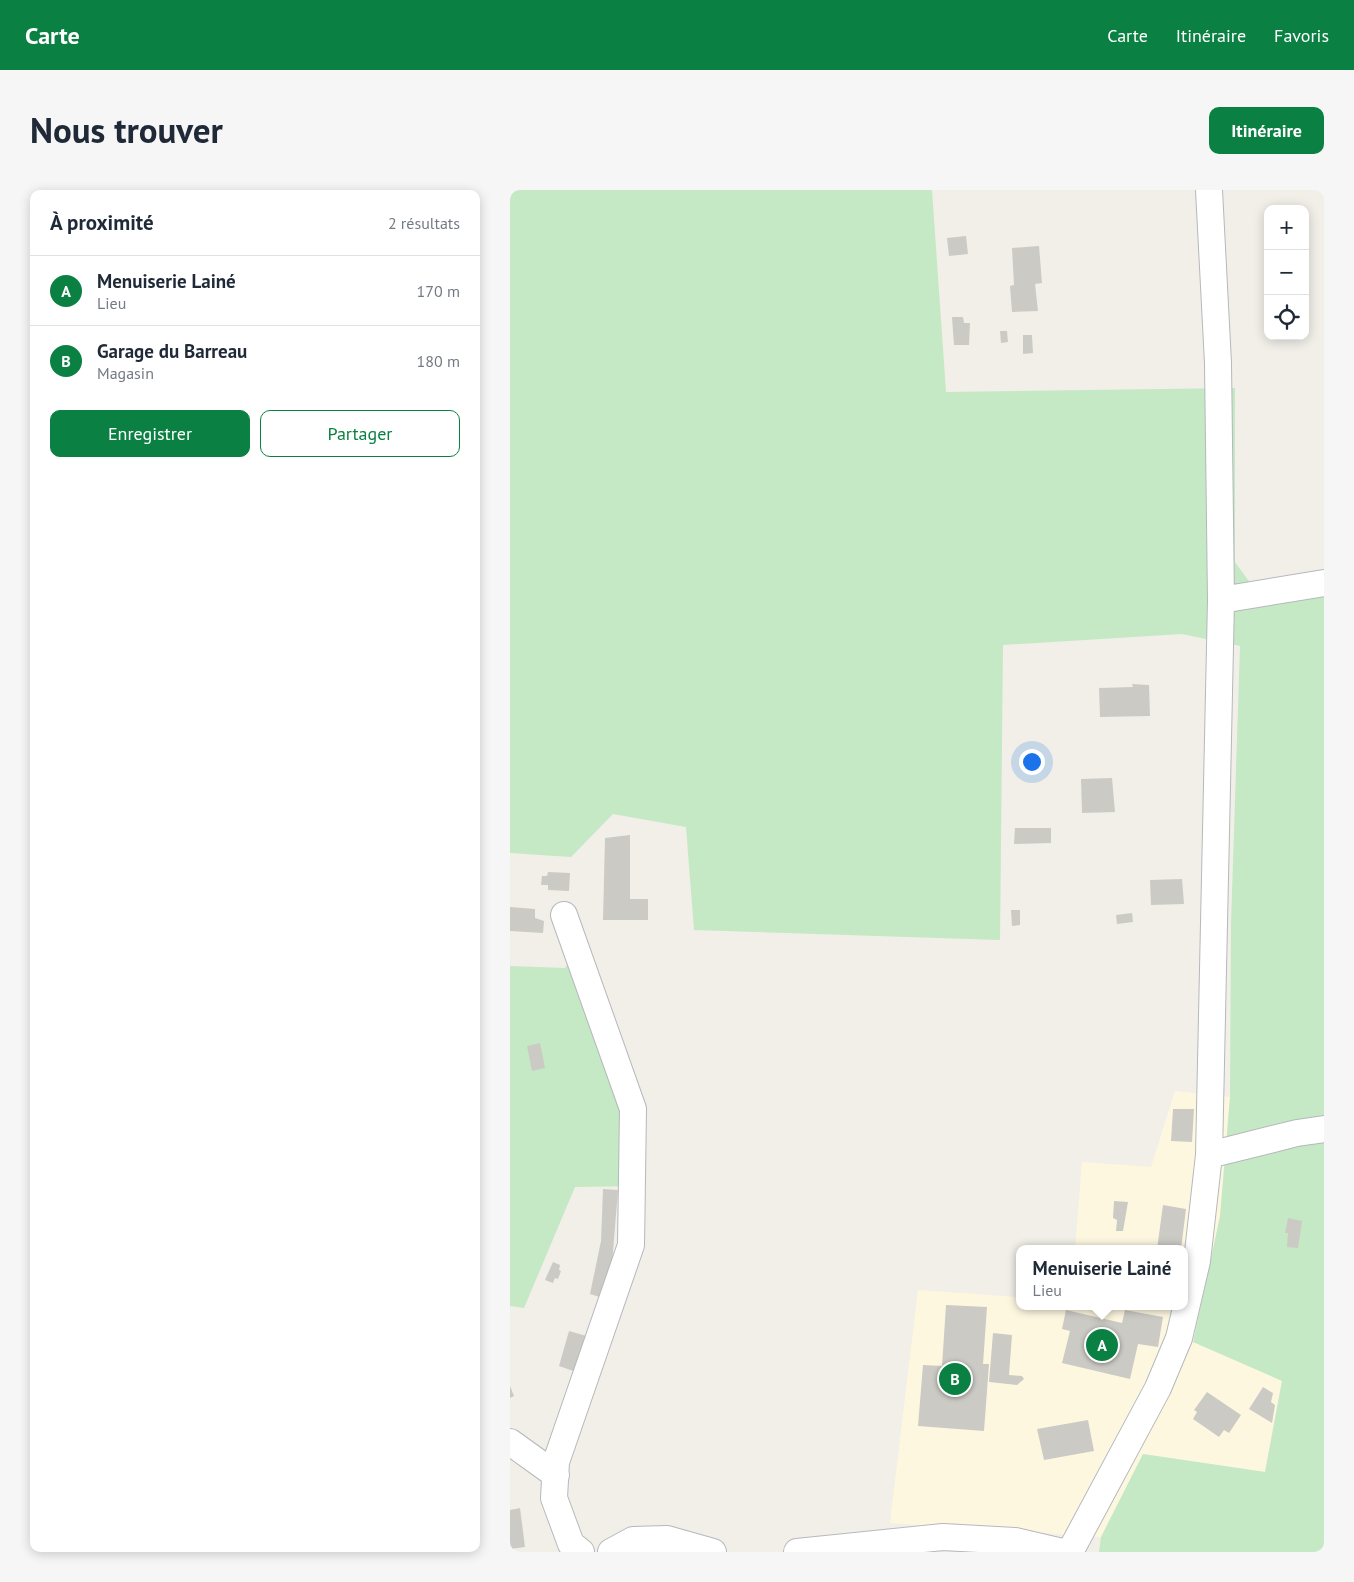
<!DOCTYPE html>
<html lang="fr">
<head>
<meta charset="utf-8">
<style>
	body { margin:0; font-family:"PT Sans",sans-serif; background:#f6f6f7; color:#1f2937 }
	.controls { position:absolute; right:15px; top:15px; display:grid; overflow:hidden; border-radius:10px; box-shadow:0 2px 12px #0003 }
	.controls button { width:45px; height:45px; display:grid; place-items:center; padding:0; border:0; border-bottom:1px solid #e0e1e3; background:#fff; color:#1f2937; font:25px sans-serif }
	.you { position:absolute; left:521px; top:571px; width:18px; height:18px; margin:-12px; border:4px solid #fff; border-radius:50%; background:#1a73e8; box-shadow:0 0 0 8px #1a73e833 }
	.badge { display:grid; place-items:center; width:32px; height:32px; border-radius:50%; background:#0b8043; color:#fff; font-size:16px; font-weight:700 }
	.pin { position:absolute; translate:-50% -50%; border:2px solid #fff; box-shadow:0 1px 5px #0006 }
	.popup { position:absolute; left:506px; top:1055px; width:172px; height:65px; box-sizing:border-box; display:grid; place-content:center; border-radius:10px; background:#fff; filter:drop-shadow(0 1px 4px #0005); font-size:16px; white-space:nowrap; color:#747a83 }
	.popup b { font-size:19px; color:#1f2937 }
	.popup::after { content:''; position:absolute; left:50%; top:100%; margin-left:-10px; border:10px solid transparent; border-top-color:#fff }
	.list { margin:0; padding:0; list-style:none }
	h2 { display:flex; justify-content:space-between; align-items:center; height:65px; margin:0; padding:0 20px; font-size:21px }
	h2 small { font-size:16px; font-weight:400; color:#747a83 }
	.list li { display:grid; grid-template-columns:32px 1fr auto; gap:15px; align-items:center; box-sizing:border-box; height:70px; padding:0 20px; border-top:1px solid #e0e1e3 }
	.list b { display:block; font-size:19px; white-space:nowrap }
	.list p { margin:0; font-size:16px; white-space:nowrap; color:#747a83 }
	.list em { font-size:16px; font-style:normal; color:#747a83 }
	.actions { display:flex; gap:10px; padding:15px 20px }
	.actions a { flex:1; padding:11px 0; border:1px solid #0b8043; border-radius:10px; text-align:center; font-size:18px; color:#0b8043 }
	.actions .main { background:#0b8043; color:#fff }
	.icon { flex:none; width:28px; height:28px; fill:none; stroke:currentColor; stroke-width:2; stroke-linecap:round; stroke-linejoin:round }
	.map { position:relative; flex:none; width:814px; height:1362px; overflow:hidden; border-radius:10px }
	header { display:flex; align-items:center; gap:30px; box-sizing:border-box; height:70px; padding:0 25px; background:#0b8043; color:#fff }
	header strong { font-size:24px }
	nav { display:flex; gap:28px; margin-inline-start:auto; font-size:18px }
	.intro { display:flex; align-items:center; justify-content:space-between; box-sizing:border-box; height:120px; padding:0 30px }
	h1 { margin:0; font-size:35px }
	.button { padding:12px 22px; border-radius:10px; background:#0b8043; color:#fff; font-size:18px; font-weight:700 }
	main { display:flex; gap:30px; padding:0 30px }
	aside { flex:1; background:#fff; border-radius:10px; box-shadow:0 2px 12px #0003 }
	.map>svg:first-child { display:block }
	.commercial { fill:#fef7e0 }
	.green { fill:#c5e8c5 }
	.building { fill:#cccac5 }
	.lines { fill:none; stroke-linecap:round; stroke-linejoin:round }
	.street-casing { stroke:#b5b8bc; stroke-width:28 }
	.street { stroke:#fff; stroke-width:26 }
</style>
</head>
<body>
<header>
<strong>Carte</strong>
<nav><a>Carte</a><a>Itinéraire</a><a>Favoris</a></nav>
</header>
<div class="intro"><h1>Nous trouver</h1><a class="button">Itinéraire</a></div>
<main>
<aside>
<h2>À proximité<small>2 résultats</small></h2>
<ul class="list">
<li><span class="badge">A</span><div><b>Menuiserie Lainé</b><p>Lieu</p></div><em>170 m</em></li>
<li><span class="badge">B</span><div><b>Garage du Barreau</b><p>Magasin</p></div><em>180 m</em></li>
</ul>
<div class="actions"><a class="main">Enregistrer</a><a>Partager</a></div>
</aside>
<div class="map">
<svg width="814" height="1362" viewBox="0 0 814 1362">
	<rect width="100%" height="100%" fill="#f1efe8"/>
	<!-- commercial -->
	<path class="commercial" d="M665,901L720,907L710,1026L772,1190L755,1282L633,1264L591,1347L380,1333L408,1100L509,1107L510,1116H674V1059H565L572,972L641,977Z"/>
	<!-- green -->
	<path class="green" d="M0,0H422L436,202L725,198V372L751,408L814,399V1362H589L591,1347L633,1264L755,1282L772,1191L683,1152L710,1026L720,907L721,735L730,456L672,444L493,455L490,750L184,740L176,637L103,624L61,667L0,663Z
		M75,747L132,996L65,997L14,1118L0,1116V776L55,778Z"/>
	<!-- building -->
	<path class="building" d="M456,46L458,64L439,66L437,48Z
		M529,56L532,93L525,94L528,121L502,122L500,96L504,95L502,58Z
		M442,127H453L454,133H460L459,155H444Z
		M490,141H497L498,152L491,153Z
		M513,145H522L523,163L513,164Z
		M622,494L639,495L640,526L590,527L589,498L623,497Z
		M602,588L605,622L572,623L571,589Z
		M505,638H541V653L504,654Z
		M120,645V709H138V730H93L95,648Z
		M38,682L60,683L59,701L38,700V695H31L32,686H37Z
		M672,689L674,714L641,715L640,690Z
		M0,717L25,719V728L34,731L33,743L0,741Z
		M501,720H510V735L502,736Z
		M622,723L623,732L607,734L606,725Z
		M30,853L35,878L22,881L17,856Z
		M663,919H684L682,952L661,951Z
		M93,999L108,1000L102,1074L93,1108L80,1104L91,1051Z
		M604,1011L618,1012L613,1041H606L607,1030L603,1028Z
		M653,1015L676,1019L671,1059H647Z
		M778,1028L792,1031L788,1058L777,1057L778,1043H775Z
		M43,1072L50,1075L49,1080L51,1081L48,1089L45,1088L43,1093L35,1090Z
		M436,1115L477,1117L473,1174H479L474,1241L408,1236L413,1175L432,1176Z
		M556,1120L612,1133L615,1120L653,1127L648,1157L628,1154L620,1189L552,1173L560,1141L552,1139Z
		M59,1141L80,1147L69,1183L49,1176Z
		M483,1143L502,1145L499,1185L512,1186L514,1189L507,1195L479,1192Z
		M0,1196L4,1206L0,1208Z
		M753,1197L763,1203L761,1212L765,1215L762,1233L739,1219Z
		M697,1202L731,1225L719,1243L714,1240L709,1247L683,1229L687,1222L684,1220Z
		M578,1230L584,1261L534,1270L527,1239Z
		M10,1318L15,1357L0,1359V1320Z"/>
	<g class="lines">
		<!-- street casing -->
		<g class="street-casing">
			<path id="street" d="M711,410L814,393
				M54,725L123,919L121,1055L46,1272L44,1308L61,1354L71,1362
				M699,965L787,943L814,939
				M0,1252L46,1285
				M101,1362L123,1350L157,1349L203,1362
				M287,1362L433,1347L505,1351L552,1362
				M560,1362L648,1198L669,1148L687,1071L699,965L711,410L708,173L699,0"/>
		</g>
		<!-- street -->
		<use href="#street" class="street"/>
	</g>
</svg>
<div class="controls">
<button>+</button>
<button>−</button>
<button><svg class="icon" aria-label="locate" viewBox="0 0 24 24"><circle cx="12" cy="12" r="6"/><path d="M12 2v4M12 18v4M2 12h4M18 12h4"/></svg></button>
</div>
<div class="you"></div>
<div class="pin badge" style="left:592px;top:1155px">A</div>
<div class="popup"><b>Menuiserie Lainé</b>Lieu</div>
<div class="pin badge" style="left:445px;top:1189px">B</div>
</div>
</main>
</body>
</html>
